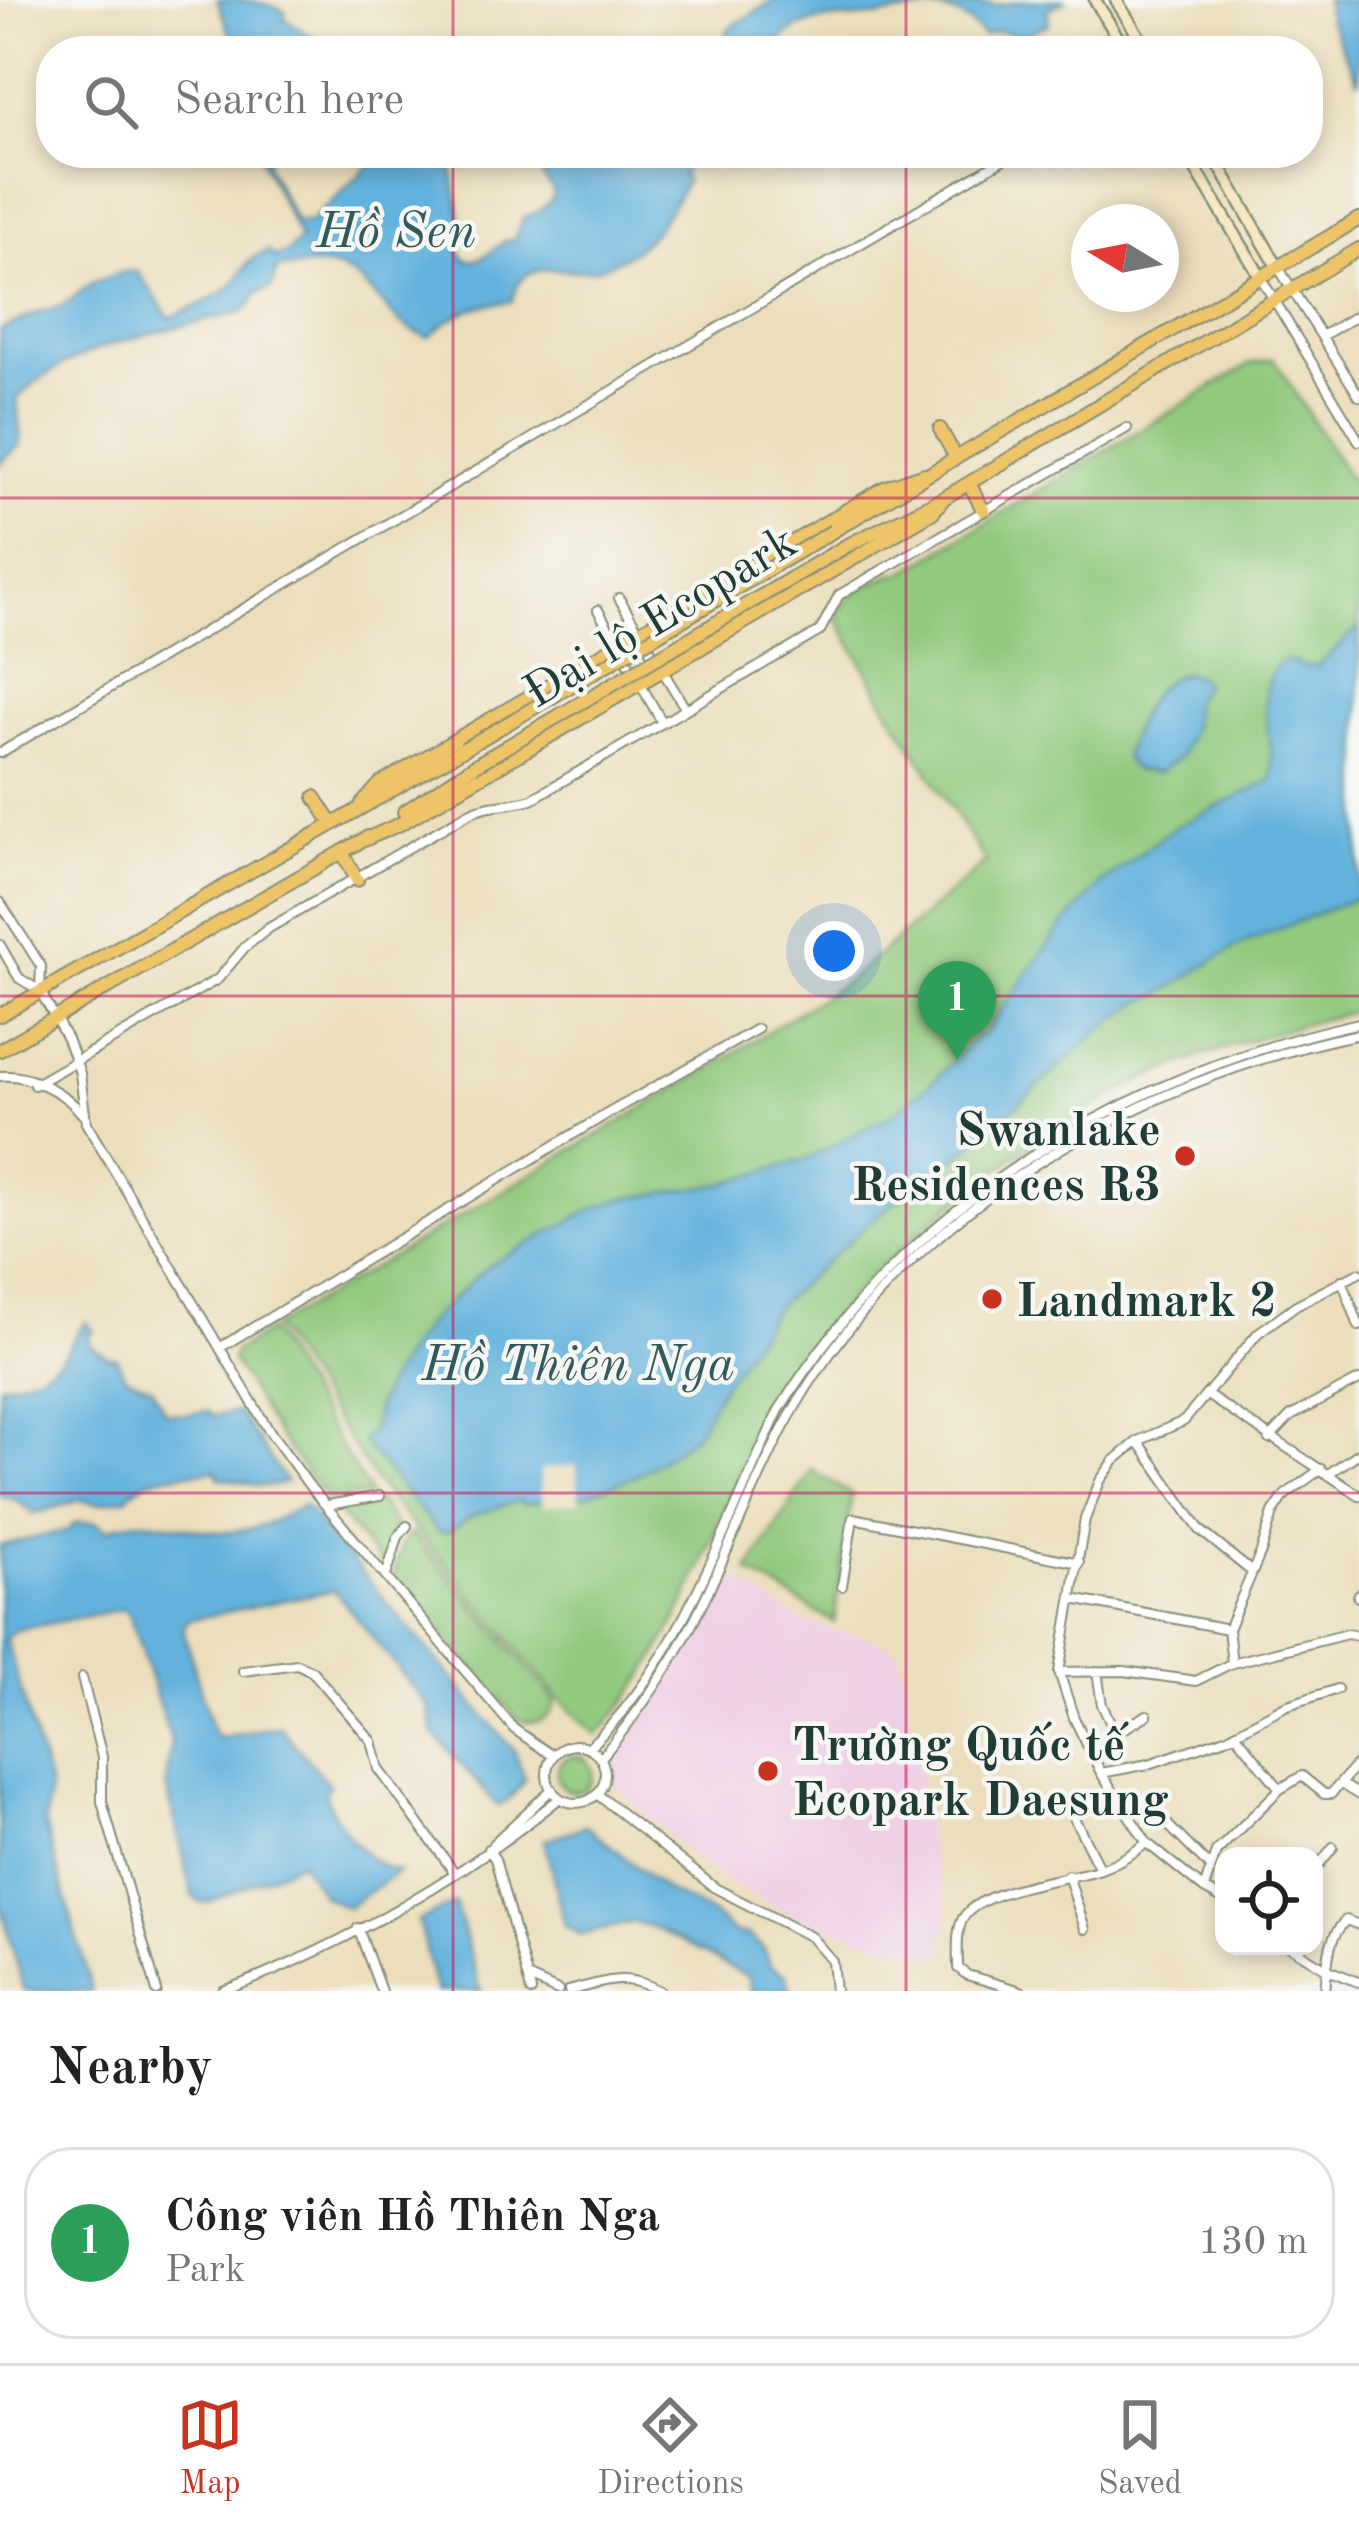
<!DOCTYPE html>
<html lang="en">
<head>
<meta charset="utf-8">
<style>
	body { margin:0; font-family:"Old Standard TT",serif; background:#f2f2f2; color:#222 }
	.controls { position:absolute; right:36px; bottom:36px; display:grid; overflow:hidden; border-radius:24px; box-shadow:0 6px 18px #0003 }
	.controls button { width:108px; height:108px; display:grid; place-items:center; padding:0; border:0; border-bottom:3px solid #e0e0e0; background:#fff; color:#222; font:60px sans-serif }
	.compass { position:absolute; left:1071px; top:204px; width:108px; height:108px; border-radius:50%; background:#fff; box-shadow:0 6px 18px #0003; rotate:280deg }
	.you { position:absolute; left:834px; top:951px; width:42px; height:42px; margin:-30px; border:9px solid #fff; border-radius:50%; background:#1a73e8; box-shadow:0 0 0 18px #1a73e833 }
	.badge { display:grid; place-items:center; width:78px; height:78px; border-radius:50%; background:#c8321e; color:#fff; font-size:39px; font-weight:700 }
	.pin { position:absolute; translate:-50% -99px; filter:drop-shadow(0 3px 6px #0008) }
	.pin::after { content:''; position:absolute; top:63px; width:42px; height:36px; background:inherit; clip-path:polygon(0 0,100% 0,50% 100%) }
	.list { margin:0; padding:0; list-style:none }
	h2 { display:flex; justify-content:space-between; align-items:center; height:156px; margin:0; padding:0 48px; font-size:51px }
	h2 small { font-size:39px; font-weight:400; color:#767676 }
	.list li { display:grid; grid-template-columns:78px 1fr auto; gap:36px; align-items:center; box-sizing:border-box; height:192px; margin:0 24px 24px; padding:0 24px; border:3px solid #e0e0e0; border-radius:48px }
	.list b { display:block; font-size:45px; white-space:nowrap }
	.list p { margin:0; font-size:39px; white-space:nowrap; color:#767676 }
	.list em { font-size:39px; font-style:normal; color:#767676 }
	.icon { flex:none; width:66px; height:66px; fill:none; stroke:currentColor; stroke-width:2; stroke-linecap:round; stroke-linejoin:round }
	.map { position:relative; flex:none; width:1359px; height:1991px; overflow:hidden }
	.search { position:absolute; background:#fff; box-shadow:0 6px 18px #0003; left:36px; right:36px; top:36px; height:132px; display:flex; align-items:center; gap:30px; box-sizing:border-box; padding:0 42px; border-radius:48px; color:#767676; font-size:45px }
	.sheet { height:372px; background:#fff }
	nav { display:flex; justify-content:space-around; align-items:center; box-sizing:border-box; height:168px; border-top:3px solid #e0e0e0; background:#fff; font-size:33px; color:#767676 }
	nav a { display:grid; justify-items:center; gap:6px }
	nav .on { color:#c8321e }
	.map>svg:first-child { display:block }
	.built { fill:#efd0e6 }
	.green { fill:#91c97d; stroke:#588358; stroke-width:3 }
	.water { fill:#63b2dd; stroke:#417888; stroke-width:3 }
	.pier { fill:#ecdebc }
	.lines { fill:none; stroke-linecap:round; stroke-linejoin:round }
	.minor-casing { stroke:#868e78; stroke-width:12 }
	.secondary-casing { stroke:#868e78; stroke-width:15 }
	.trunk-casing { stroke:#868e78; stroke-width:16 }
	.minor { stroke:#fff; stroke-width:8 }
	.secondary { stroke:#f8e7c3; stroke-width:10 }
	.trunk { stroke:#eec469; stroke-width:12 }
	.trunk-bridge-casing { stroke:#868e78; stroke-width:16; stroke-linecap:butt }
	.trunk-bridge { stroke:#eec469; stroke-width:12 }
	.grid { fill:none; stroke:#c2185b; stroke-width:3; stroke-opacity:0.55 }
	.poi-dot { fill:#c8321e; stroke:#f6f6f2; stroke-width:4.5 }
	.labels { text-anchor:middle; stroke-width:9; stroke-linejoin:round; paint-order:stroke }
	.street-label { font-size:48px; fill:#1f3d34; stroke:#f6f6f2 }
	.poi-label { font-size:48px; font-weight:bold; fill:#1f3d34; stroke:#f6f6f2; text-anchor:start }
	.water-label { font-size:51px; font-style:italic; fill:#305a5e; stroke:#f6f6f2 }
</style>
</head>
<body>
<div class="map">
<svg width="1359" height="1991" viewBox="0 0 1359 1991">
	<rect width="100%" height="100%" fill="#f6f6f2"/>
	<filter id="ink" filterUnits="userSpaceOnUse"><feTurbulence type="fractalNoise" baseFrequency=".00833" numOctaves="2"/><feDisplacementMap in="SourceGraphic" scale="24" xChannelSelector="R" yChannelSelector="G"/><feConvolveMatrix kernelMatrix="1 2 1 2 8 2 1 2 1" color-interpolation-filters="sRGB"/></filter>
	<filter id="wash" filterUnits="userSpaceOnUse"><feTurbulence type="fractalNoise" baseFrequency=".004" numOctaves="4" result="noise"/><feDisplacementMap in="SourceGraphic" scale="48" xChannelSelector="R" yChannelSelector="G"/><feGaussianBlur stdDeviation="2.7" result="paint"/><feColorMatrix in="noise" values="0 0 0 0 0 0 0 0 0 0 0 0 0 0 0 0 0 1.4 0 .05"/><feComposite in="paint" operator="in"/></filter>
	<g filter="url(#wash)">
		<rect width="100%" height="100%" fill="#ecdebc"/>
		<!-- built -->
		<path class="built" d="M736,1579L801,1621L875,1640L899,1651L932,1858L945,1895L947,1923L941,1957L815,1925L752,1896L705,1867L615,1786V1758L674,1676L715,1594L727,1580Z"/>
		<!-- green -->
		<path class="green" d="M1274,359L1359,494V1010C1291,1027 1224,1045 1159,1073C1034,1127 848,1273 780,1391C714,1508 694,1633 597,1735L563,1703L379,1486L273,1327L696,1077L849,980L986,862L889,710L837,618C845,589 877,579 904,572L1250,364Z
			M269,1330L370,1495L327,1500L278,1436L232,1360L234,1352Z
			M812,1470L852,1495L834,1622L748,1571Z
			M378,1501L397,1528L383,1566L335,1509Z
			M412,1533L556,1701C552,1719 536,1727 518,1719L392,1578L403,1542Z
			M557 1774a18 18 0 1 1 36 0a18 18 0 1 1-36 0Z"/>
		<!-- water -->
		<path class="water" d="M217,0C240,0 265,0 285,12V19L333,51H242L233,41Z
			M774,0H931L956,9C979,0 985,8 1005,4C1026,0 1046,0 1067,0L1047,10L1049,24L1020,36L997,31L983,36C953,0 922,10 881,16C831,23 808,8 770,51H720L728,29Z
			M1326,0H1359V82L1328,19Z
			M258,153H270L266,164L296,222H310L369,166L371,153H449L463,229L460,252L466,260C487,261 490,250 507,240L513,241L524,218L540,211L553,198V189L541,175L543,169L565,153H692L682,175L686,182C672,204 656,236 634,250C623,258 603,268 590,270C556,274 521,255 512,302C478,303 454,313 429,337C382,325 374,271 326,266C311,264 294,269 277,268L272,288L258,293L246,310C167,333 77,339 17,399L21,444L0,464V330L41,311L61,307L92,283L122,272H138L170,318C189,309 218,299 233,284C247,268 243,261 268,251L275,257L286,254L300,239Z
			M1359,627V897L1239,945L1156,997L1140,1002L1103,1028L975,1143L879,1214L776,1307L721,1388L696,1433L672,1453L637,1475L587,1495L522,1504L520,1500L476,1514L448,1532H438L362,1441L372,1430L378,1401L405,1353L430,1320L488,1266L591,1210L622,1199L722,1184L808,1159L895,1113L936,1079L977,1036L985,1033L1058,931L1103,882L1174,828L1272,780C1277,749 1246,679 1286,660L1305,667L1318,666Z
			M1185,673L1199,677L1204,684L1193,702L1192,727L1180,757L1158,773L1134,770L1124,757C1133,726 1149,679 1185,673Z
			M86,1322L94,1332L88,1334L91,1346L110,1358L116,1357L125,1376L152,1387L165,1412L183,1415L206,1411L214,1416L238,1412L286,1482C262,1492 244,1479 219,1478L216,1470C187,1474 143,1472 127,1498L97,1503L79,1500L34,1514L15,1499L0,1496V1384C23,1380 47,1374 63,1355C72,1344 76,1332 86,1322Z
			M304,1505L515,1752L525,1779L509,1800L498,1806L434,1734L428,1706L334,1590L191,1619L184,1624V1633L213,1732L219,1738L279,1726L330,1786L325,1791C332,1821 366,1864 398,1872L347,1907L323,1896L301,1862L208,1902H199L193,1896L166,1784L171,1740L129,1614L122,1609L16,1630L6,1639L49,1788L45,1825L92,1991H24L0,1901V1546L69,1530L75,1523L95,1522L109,1530C144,1508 191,1535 231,1532C257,1530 282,1517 304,1505Z
			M586,1826L665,1890L715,1916L734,1933L748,1935L764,1949L770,1965L786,1975L791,1991H751L749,1977L650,1926L632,1922L582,1935L565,1926L544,1840Z
			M455,1903L481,1991H436L418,1921Z"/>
		<!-- pier -->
		<path class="pier" d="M576,1465L579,1502L543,1506L540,1469Z"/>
	</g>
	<g filter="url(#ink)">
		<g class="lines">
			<!-- minor casing -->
			<g class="minor-casing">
				<path id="minor" d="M1278,267L1359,396
					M1261,278L1359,441
					M1322,336L1359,314
					M619,598L685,708
					M598,610L662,722
					M0,753L1014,153
					M0,902L41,966L40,990
					M0,945L19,978L40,991L67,1039L80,1073L86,1123L268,1429L311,1488L514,1729L553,1756
					M0,1076C27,1073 66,1092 82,1114
					M34,1085L218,979L245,947L269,928L469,813C491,802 510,806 532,799L820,631L839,595L1127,428
					M1342,1280L1359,1326
					M221,1347L605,1115L757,1029
					M1207,1395L1359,1495
					M1269,1439L1291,1416L1359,1380
					M1138,1441L1200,1530L1252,1572
					M1328,1474L1359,1453
					M328,1505L380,1496
					M387,1573L398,1537L407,1526
					M842,1586L853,1518L1079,1563
					M1358,1597L1359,1594
					M1073,1599L1228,1629
					M1232,1663L1228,1629L1261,1552L1273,1513L1285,1495L1321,1469
					M243,1671L297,1664L312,1671L372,1741L379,1769L454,1872
					M1097,1671L1102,1705L1112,1726L1125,1728L1147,1715
					M1059,1672L1124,1671L1196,1681L1232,1663L1347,1634L1359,1636
					M82,1678L102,1757V1802L157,1991
					M1235,1733L1280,1789
					M547 1774a29 29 0 1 1 58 0a29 29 0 1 1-58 0Z
					M589,1747C679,1666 727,1519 779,1410C908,1202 1123,1075 1359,1023
					M601,1758C633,1719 665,1675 689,1630C725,1563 750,1490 786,1423C900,1214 1132,1081 1359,1034
					M1101,1773L1149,1764L1226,1738L1285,1706L1337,1689
					M1341,1784L1359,1795
					M597,1794L715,1888L811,1937L832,1961L835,1991
					M1071,1812L1100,1869
					M1164,1821L1209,1866
					M493,1844L552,1789
					M488,1849L495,1859L531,1991
					M1314,1871L1333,1847
					M1068,1875L1085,1929
					M1204,1889L1216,1852L1280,1789L1302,1776L1324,1794H1331L1359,1762
					M1224,1900L1204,1889L1147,1843L1101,1773L1074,1718L1059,1672L1085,1519L1100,1481L1114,1461L1138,1441L1184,1421L1258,1333L1296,1305L1359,1273
					M358,1928L381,1991
					M1289,1946L1328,1970L1359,1982
					M529,1978L558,1991
					M223,1991C340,1948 464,1876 560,1798
					M569,1991C607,1981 623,1972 660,1991
					M1021,1991L967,1975L958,1968C958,1953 955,1926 966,1914C990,1887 1064,1880 1098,1870C1116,1864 1132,1854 1147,1843
					M1325,1991C1328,1965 1326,1939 1346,1920L1359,1925"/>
			</g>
			<!-- secondary casing -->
			<g class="secondary-casing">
				<path id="secondary" d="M1095,0L1126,51
					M1116,0L1148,51
					M1186,153L1260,276
					M1212,153L1277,266"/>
			</g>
			<!-- trunk casing -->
			<g class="trunk-casing">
				<path id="trunk" d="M940,429L955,456
					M969,483L983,510
					M833,531L1359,219
					M846,546L944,498L1359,249
					M315,797L331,822
					M362,804L380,784L886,487L925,474
					M404,812L474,766
					M364,840L400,824L933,512L944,498
					M342,852L357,880
					M0,1015L464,749
					M0,1050L368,837"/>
			</g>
			<!-- minor -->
			<use href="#minor" class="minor"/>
			<!-- secondary -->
			<use href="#secondary" class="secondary"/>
			<!-- trunk -->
			<use href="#trunk" class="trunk"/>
			<!-- trunk-bridge casing -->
			<g class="trunk-bridge-casing">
				<path id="trunk-bridge" d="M464,749L833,531
					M474,766L846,546"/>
			</g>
			<!-- trunk-bridge -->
			<use href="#trunk-bridge" class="trunk-bridge"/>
		</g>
	</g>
	<!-- grid -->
	<path class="grid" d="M453,0V51M906,0V51M453,153V1991M906,153V1991M0,498H1359M0,996H1359M0,1493H1359"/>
	<!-- markers -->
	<g class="poi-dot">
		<circle cx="1185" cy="1156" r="12"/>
		<circle cx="992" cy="1299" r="12"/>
		<circle cx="768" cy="1771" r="12"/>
	</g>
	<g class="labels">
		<!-- street labels -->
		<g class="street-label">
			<text transform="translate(659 615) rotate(-31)" y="17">Đại lộ Ecopark</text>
		</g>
		<!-- poi labels -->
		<g class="poi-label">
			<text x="1161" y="1145" text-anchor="end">Swanlake<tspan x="1161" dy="55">Residences R3</tspan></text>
			<text x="1016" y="1316">Landmark 2</text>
			<text x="792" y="1760">Trường Quốc tế<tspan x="792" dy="55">Ecopark Daesung</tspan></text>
		</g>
		<!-- water labels -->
		<g class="water-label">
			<text x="396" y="247">Hồ Sen</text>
			<text x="578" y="1380">Hồ Thiên Nga</text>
		</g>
	</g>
</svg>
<div class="controls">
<button><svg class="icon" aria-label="locate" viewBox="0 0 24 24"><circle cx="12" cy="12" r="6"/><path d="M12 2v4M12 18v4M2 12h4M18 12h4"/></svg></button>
</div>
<svg class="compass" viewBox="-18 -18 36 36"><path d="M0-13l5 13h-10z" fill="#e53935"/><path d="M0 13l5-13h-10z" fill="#767676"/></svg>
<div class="you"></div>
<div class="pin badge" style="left:957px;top:1060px;background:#2e9e5b">1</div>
<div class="search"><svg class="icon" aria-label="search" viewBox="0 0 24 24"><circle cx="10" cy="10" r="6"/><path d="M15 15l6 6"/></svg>Search here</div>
</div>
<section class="sheet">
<h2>Nearby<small></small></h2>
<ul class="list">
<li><span class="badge" style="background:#2e9e5b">1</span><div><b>Công viên Hồ Thiên Nga</b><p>Park</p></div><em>130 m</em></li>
</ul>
</section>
<nav>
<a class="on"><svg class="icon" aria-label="map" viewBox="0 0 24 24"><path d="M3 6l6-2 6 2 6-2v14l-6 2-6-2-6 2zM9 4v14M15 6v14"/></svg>Map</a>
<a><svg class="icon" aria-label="directions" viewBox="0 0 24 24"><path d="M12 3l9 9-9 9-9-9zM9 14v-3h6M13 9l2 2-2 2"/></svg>Directions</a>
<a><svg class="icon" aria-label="saved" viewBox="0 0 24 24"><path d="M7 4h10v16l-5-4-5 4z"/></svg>Saved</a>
</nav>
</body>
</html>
